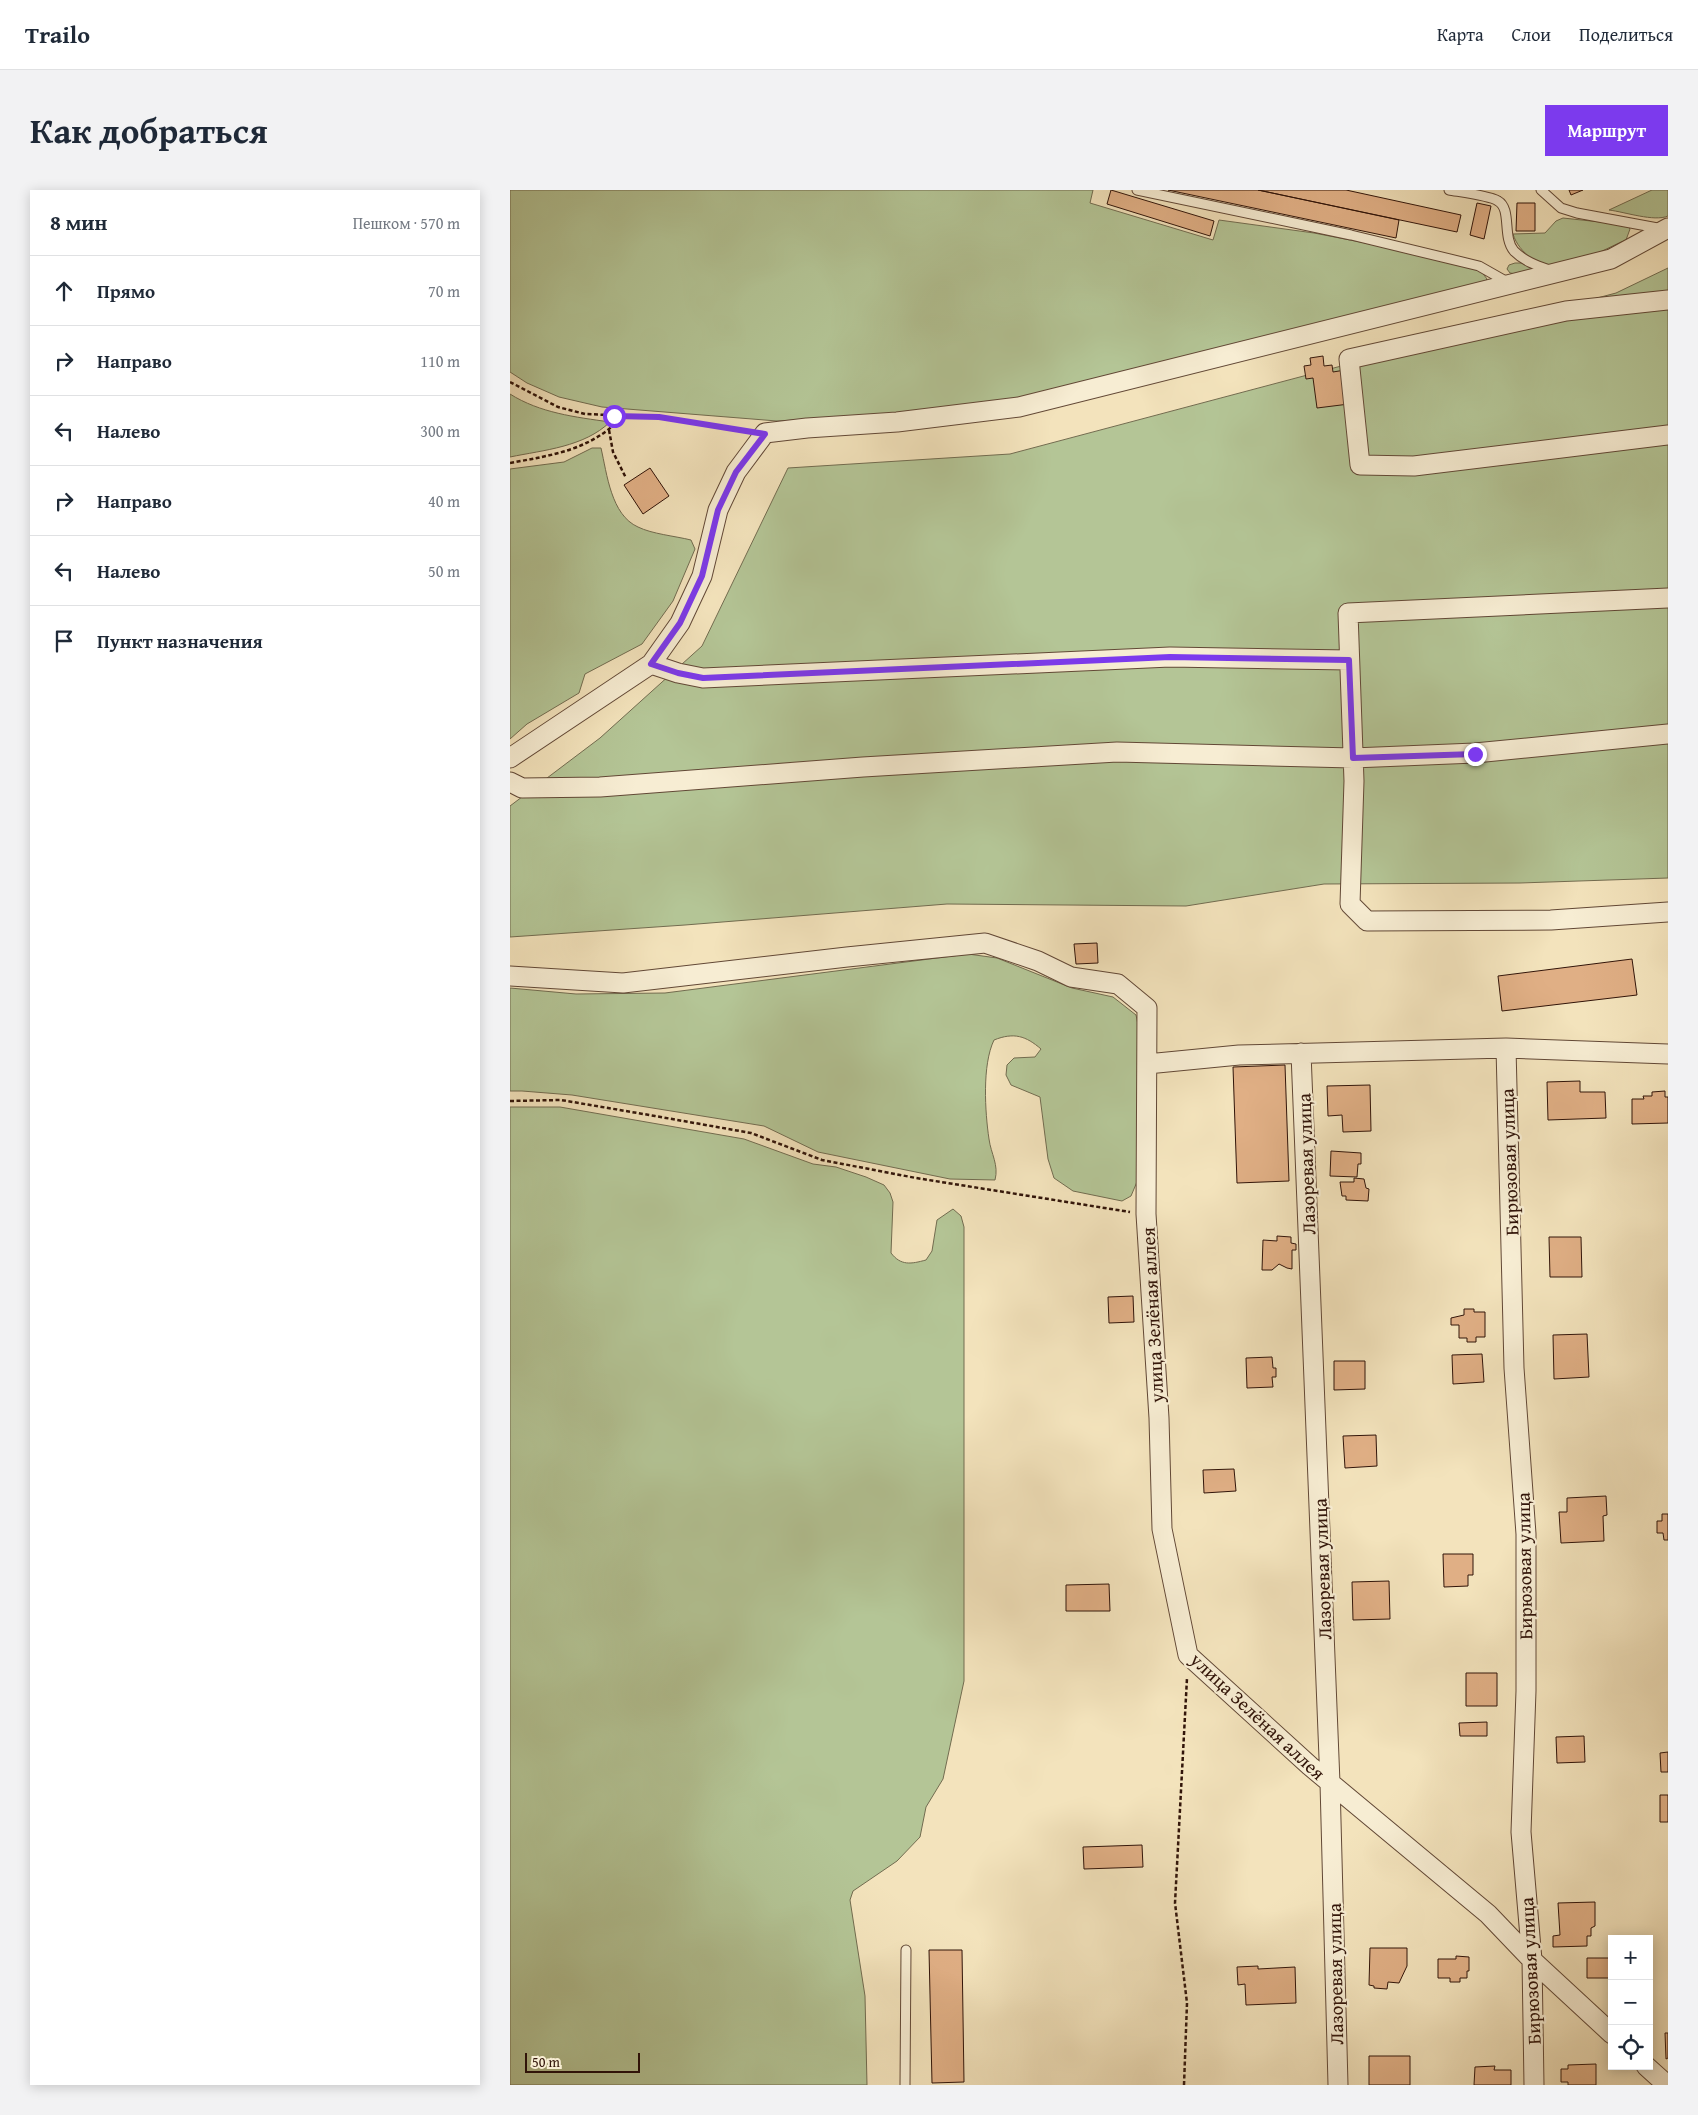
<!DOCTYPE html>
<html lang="ru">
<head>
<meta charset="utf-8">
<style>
	body { margin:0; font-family:"Gentium Book Plus",serif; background:#f2f2f3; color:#1f2937 }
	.controls { position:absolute; right:15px; bottom:15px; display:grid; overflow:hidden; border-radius:0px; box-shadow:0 2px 12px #0003 }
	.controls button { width:45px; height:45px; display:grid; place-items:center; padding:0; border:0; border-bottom:1px solid #e0e1e3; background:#fff; color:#1f2937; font:25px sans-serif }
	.scale { position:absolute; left:15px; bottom:12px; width:115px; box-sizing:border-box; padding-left:5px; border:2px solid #311409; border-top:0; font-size:14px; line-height:18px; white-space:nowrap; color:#311409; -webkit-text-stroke:4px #f7edd3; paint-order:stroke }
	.stop { position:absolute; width:15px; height:15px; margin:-11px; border:4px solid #7c3aed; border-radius:50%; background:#fff }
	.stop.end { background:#7c3aed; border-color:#fff; box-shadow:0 1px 5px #0008 }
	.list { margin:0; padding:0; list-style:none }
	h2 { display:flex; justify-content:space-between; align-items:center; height:65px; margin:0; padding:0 20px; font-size:21px }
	h2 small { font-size:16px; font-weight:400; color:#747a83 }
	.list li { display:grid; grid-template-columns:32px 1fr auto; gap:15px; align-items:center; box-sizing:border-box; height:70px; padding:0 20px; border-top:1px solid #e0e1e3 }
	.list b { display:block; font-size:19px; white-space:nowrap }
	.list em { font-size:16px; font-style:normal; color:#747a83 }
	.icon { flex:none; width:28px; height:28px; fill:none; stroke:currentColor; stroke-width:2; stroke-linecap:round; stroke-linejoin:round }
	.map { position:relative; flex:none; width:1158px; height:1895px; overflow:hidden; border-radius:0px }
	header { display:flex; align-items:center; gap:30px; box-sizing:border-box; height:70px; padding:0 25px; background:#fff; border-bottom:1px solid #e0e1e3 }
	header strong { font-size:24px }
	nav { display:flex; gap:28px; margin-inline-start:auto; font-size:18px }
	.intro { display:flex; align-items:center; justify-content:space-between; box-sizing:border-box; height:120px; padding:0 30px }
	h1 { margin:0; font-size:35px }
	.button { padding:12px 22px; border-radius:0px; background:#7c3aed; color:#fff; font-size:18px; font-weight:700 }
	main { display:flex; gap:30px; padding:0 30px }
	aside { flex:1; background:#fff; border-radius:0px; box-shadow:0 2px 12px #0003 }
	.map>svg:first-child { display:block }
	.green { fill:#b4c596; stroke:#726c50 }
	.building { fill:#e0af85; stroke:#311409 }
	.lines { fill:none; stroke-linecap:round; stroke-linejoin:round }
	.lane-casing { stroke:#624836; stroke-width:11 }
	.street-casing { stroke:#624836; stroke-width:21 }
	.path { stroke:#311409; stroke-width:2.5; stroke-dasharray:4 2.5; stroke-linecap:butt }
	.lane { stroke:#f7edd3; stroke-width:9 }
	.street { stroke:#f7edd3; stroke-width:19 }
	.route { stroke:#7c3aed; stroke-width:6 }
	.labels { text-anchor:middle; stroke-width:4.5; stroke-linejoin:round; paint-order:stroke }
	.street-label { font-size:19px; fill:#311409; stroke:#f7edd3 }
</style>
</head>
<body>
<header>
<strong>Trailo</strong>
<nav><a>Карта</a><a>Слои</a><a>Поделиться</a></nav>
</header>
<div class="intro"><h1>Как добраться</h1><a class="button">Маршрут</a></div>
<main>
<aside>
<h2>8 мин<small>Пешком · 570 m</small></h2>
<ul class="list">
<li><svg class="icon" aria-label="ahead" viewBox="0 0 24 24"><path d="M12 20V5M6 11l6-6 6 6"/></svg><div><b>Прямо</b></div><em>70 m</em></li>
<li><svg class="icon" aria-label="right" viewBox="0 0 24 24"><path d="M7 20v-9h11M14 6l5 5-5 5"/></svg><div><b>Направо</b></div><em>110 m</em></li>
<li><svg class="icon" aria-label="left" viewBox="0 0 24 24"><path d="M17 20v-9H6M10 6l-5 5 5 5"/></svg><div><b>Налево</b></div><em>300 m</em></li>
<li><svg class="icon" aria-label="right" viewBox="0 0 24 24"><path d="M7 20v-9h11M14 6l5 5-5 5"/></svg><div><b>Направо</b></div><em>40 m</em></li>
<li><svg class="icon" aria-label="left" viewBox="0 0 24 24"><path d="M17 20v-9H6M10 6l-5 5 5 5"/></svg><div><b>Налево</b></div><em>50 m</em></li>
<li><svg class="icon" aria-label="arrive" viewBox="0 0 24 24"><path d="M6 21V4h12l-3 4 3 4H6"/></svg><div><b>Пункт назначения</b></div></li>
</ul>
</aside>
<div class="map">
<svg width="1158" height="1895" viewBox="0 0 1158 1895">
	<rect width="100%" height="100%" fill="#f3e3bc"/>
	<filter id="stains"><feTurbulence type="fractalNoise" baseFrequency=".004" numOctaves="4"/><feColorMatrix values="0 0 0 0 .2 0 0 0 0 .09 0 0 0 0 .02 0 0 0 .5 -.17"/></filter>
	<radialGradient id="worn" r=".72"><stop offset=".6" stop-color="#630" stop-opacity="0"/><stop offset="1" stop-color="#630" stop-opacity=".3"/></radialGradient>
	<!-- green -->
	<path class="green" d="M0,0H583L580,13L703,50L709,30L804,43L902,62L971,81L977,89L974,92L507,210L359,226L267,231L92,217L49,207L17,193L0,182Z
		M1142,0H1158V26C1144,32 1115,22 1099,20Z
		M1053,28L1109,34L1117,35L1120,39L1116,50C1087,62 1051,87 1021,68C1013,62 1006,54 1003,44L1035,43L1046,31Z
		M1005,73H1012L1024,79L1006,84L1000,83L997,79L999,75Z
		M1158,78V688L1010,693L814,694L676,716L437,714L175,735L0,747V616L90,548L192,456L278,278L500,264L1106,103Z
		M0,204C30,223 65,227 100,232C74,257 34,260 0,267Z
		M82,258H91C97,284 101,325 128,337C142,344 165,346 181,350L185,359L163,411L132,454L75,484L69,503L17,534L0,549V279L54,272Z
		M458,764L487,768L562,798L603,807L626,825L634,864L629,987L621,1006L612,1011L563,1001L544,988L538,969L530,907L501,895L496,885L497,875L504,868L525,867L531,859C516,846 504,842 484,850C472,875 475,922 479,949C481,964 489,975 485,990L440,989L308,962L254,936L62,905L12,901H0V798L66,804L155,803Z
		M0,917H50L234,949L303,974L326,977L356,987L374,995L380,1003L383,1012L381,1063C391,1076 401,1074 416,1070L422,1061L427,1030L443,1019L451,1026L454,1037V1491L433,1589L416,1617L410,1647L387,1671L343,1701L340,1710L355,1806L357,1895H0Z"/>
	<!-- building -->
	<path class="building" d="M601,0L704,31L700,46L597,14Z
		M658,0H748L889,30L886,48Z
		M748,0H836L951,25L947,42Z
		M1059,0H1073L1061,5Z
		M967,13L981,16L974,49L960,45Z
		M1007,13H1025V41H1006Z
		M813,166L814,176L822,175L823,182L835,180L839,214L807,218L803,188L796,189L794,176L801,175L800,168Z
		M140,278L159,306L133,324L114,295Z
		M587,753L588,773L566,774L564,754Z
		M1122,769L1127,805L992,821L988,786Z
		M775,875L779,991L727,993L723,877Z
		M1070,891V902H1095L1096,928L1038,930L1037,892Z
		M860,895L861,941L833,942L832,925L818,926L817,896Z
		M1155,901V907H1158V933L1122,934V909H1134L1133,906H1142V902Z
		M821,961L851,963V974H848L847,987L820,986Z
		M844,988L854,989L856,998L859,999L858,1011L836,1010V1006H832L830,992H844Z
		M767,1046L781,1047V1053L786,1054V1060H782V1079L777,1078L769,1074L762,1080H752L753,1050L767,1051Z
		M1039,1047H1071L1072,1087H1040Z
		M623,1106L624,1132L599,1133L598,1107Z
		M954,1119H964V1122H975V1147H966V1152H957V1148H949V1135H941V1128L954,1125Z
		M1077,1144L1079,1187L1044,1189L1043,1145Z
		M972,1164L974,1192L943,1194L942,1165Z
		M762,1167L763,1178H766V1187H762L763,1197L737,1198L736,1168Z
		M824,1171H855V1199L824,1200Z
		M866,1245L867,1276L835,1278L833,1246Z
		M724,1279L726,1301L694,1303L693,1280Z
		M1096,1306L1097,1325L1093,1326L1094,1351L1051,1353L1049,1322H1057V1308Z
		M1152,1324H1158V1350H1154L1153,1343H1147V1331H1152Z
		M933,1364H963V1385H958V1396L934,1397Z
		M879,1391L880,1429L843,1430L842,1392Z
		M599,1394L600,1421H556V1395Z
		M956,1483H987V1516H956Z
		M977,1532V1546H950L949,1533Z
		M1074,1546L1075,1572L1047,1573L1046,1547Z
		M1158,1562V1582H1151L1150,1563Z
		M1150,1605H1158V1632H1150Z
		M632,1655L633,1677L574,1679L573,1657Z
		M1085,1712V1736L1081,1738V1746H1077V1756L1043,1757V1746L1050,1745L1048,1713Z
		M860,1758H897V1776L889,1793L878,1792L877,1799L864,1798V1796L859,1795Z
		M419,1760H452L454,1892L422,1893Z
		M946,1766L959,1767V1781H957V1788H950V1792H940V1788H928V1769H946Z
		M1077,1768H1102V1788H1077Z
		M748,1776V1779L785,1777L786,1813L736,1815L735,1794L728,1795L727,1777Z
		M1155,1843H1158V1868L1156,1869Z
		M859,1866H900V1895H859Z
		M1086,1874V1895H1058V1892H1051V1879H1058V1875Z
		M985,1876L984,1880H1001V1895H964L965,1877Z"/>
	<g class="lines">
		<!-- lane casing -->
		<g class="lane-casing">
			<path id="lane" d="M627,0L841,45L969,76L999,93
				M939,0C950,2 981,6 988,11C1002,19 992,47 1004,61C1015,72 1028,76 1042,81
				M1031,0L1051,18L1067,23L1153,39
				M395,1895L396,1760"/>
		</g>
		<!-- street casing -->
		<g class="street-casing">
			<path id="street" d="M1158,110L1056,121L839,169L850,275L904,276L1158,245
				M1158,408L838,423L844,591L840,714L857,731L1041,730L1158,722
				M141,474L168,483L193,488L660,467L839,470
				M0,568L141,474L170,433L192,386L208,320L226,282L255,243L297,238L387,232L509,217L1101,69L1158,38
				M0,592L12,598L90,597L353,577L607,562L843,568L965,563L1158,544
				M0,786L113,793L337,767L475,753L528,771L561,787L608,794L637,818L636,1024L649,1228L652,1339L678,1465L800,1576L978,1724L1022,1770L1102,1844
				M996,858L1004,1178L1016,1344V1501L1011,1642L1022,1770L1024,1895
				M791,863L820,1593L828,1895
				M637,874L729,865L996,858L1158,864
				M1136,1876L1157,1895"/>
		</g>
		<!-- path -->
		<path class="path" d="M0,192L48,217L75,224L149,227L236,240
			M99,240L103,262L116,288
			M0,273C43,265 81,260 112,227
			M0,911L51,910L145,926L241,943L312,970L406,988L620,1022
			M674,1895L677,1813L665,1713L677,1488"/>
		<!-- lane -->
		<use href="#lane" class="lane"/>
		<!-- street -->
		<use href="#street" class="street"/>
	</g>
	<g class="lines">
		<!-- route -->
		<path class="route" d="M104,226L149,227L255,244L226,282L208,320L192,386L170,433L141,474L168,483L193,488L660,467L839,470L843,568L965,564"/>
	</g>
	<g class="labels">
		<!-- street labels -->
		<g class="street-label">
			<text transform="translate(999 972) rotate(-92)" y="7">Бирюзовая улица</text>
			<text transform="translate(796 974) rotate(-92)" y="7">Лазоревая улица</text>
			<text transform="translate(642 1125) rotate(-93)" y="7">улица Зелёная аллея</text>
			<text transform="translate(1014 1376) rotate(-91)" y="7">Бирюзовая улица</text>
			<text transform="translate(812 1379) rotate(-92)" y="7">Лазоревая улица</text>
			<text transform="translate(748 1526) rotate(43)" y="7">улица Зелёная аллея</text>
			<text transform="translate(1020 1781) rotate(-93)" y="7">Бирюзовая улица</text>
			<text transform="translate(825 1784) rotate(-91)" y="7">Лазоревая улица</text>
		</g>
	</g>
	<rect width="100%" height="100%" filter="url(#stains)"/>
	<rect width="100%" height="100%" fill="url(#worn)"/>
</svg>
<div class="controls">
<button>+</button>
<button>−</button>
<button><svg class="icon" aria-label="locate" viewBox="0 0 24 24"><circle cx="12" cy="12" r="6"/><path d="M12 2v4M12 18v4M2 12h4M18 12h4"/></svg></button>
</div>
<div class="scale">50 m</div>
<div class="stop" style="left:104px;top:226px"></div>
<div class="stop end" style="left:965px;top:564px"></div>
</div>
</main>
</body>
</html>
